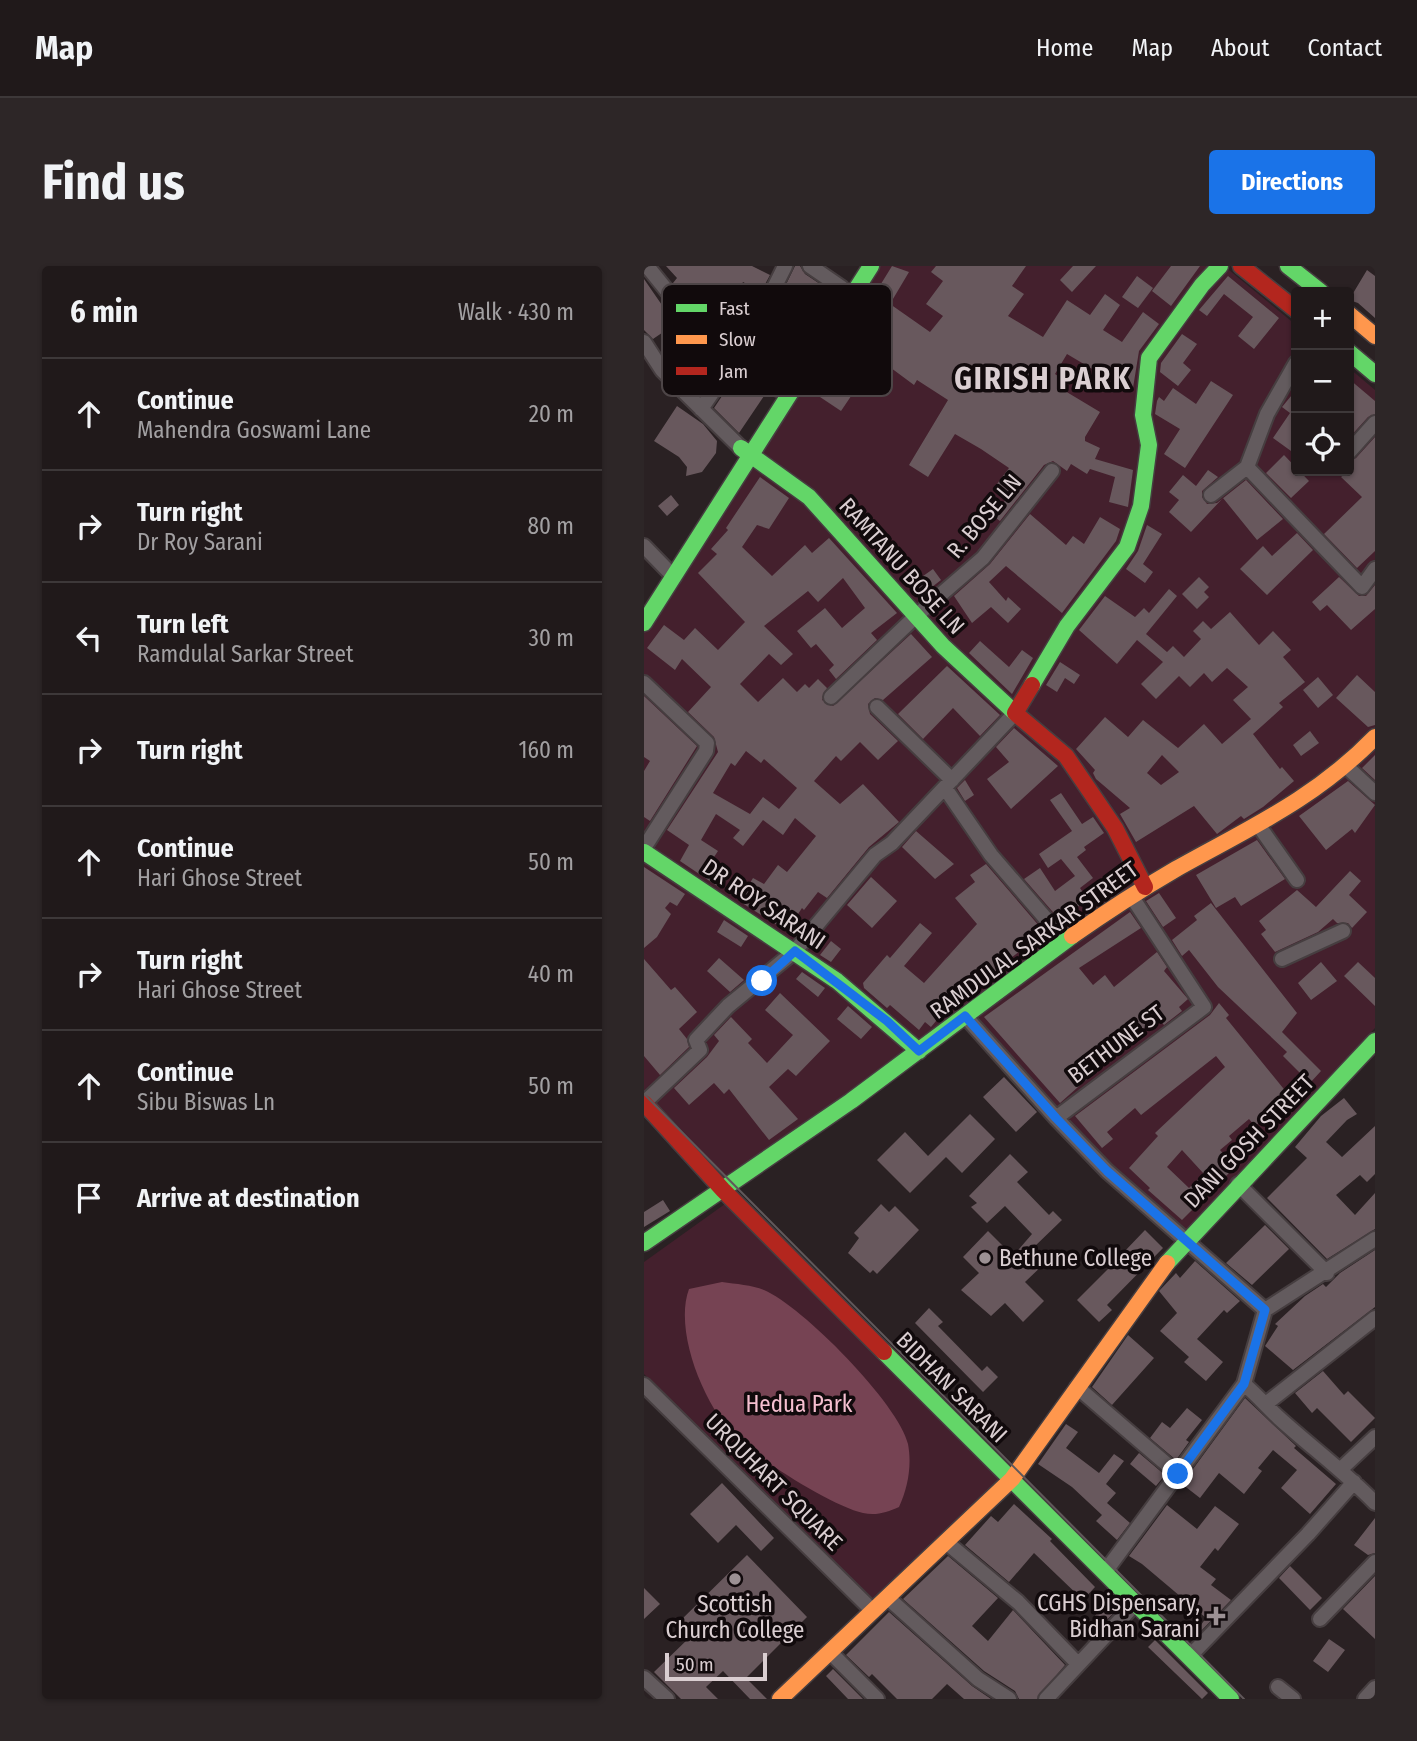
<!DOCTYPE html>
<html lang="en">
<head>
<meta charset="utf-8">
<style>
	body { margin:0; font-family:"Fira Sans Condensed",sans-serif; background:#2d2627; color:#f1f3f6 }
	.controls { position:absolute; right:21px; top:21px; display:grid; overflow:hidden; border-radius:7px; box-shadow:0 2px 5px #0004 }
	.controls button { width:63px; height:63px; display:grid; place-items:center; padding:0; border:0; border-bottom:2px solid #3d3839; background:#20191a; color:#f1f3f6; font:35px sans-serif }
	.scale { position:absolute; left:21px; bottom:18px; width:102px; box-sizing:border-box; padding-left:7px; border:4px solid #daced1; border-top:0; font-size:19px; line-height:24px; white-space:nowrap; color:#daced1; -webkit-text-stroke:5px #110a0c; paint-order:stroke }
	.stop { position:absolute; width:21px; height:21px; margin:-16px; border:5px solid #1a73e8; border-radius:50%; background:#fff }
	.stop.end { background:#1a73e8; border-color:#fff; box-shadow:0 2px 7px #0008 }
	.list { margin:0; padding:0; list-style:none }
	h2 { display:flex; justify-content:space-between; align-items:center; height:91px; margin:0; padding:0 28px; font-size:30px }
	h2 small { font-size:23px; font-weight:400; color:#a2a0a2 }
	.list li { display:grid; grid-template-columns:46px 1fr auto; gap:21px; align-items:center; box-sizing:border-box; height:112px; padding:0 28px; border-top:2px solid #3d3839 }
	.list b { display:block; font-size:26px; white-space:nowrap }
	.list p { margin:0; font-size:23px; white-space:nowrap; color:#a2a0a2 }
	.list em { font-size:23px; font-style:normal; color:#a2a0a2 }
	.icon { flex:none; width:38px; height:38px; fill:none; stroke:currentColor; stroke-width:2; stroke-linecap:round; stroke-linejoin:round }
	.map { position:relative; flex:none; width:731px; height:1433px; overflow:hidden; border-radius:7px }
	header { display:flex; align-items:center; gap:42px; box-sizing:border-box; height:98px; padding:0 35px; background:#20191a; border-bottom:2px solid #3d3839 }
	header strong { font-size:33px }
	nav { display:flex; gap:38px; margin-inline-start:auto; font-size:24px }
	.intro { display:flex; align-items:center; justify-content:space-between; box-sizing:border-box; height:168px; padding:0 42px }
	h1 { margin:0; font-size:49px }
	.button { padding:18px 32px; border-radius:7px; background:#1a73e8; color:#fff; font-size:24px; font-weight:700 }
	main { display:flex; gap:42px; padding:0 42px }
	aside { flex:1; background:#20191a; border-radius:7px; box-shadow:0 2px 5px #0004 }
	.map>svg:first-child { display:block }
	.green { fill:#44202d }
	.water { fill:#764353 }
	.building { fill:#68585d; fill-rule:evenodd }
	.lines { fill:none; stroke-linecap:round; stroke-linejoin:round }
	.street-casing { stroke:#463e40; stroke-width:18 }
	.fast-casing { stroke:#463e40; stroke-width:19 }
	.slow-casing { stroke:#463e40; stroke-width:19 }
	.jam-casing { stroke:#463e40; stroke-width:19 }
	.street { stroke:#635b5e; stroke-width:14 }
	.fast { stroke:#63d668; stroke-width:16 }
	.slow { stroke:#ff974d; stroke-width:16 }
	.jam { stroke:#b3261e; stroke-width:16 }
	.tram { stroke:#60585a; stroke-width:2 }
	.route { stroke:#1a73e8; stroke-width:9 }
	.poi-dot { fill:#9c9194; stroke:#110a0c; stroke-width:2.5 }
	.labels { text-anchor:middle; stroke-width:7; stroke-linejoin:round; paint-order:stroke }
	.street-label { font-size:23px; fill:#daced1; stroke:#110a0c }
	.poi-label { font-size:23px; fill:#daced1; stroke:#110a0c; text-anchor:start }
	.park-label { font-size:23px; fill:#f6bfd0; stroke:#110a0c }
	.district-label { font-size:30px; font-weight:bold; letter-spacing:2px; fill:#daced1; stroke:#110a0c }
	.key { fill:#110a0c; stroke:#4d4547; stroke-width:2 }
	.key-label { font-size:19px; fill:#daced1 }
</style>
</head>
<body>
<header>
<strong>Map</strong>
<nav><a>Home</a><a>Map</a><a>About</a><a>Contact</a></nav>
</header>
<div class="intro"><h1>Find us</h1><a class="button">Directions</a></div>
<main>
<aside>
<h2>6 min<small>Walk · 430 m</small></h2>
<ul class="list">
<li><svg class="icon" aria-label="ahead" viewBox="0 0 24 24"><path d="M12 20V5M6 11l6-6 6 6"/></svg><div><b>Continue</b><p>Mahendra Goswami Lane</p></div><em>20 m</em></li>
<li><svg class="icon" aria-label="right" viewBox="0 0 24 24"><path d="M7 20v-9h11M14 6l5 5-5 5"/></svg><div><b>Turn right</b><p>Dr Roy Sarani</p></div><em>80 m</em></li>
<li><svg class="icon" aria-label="left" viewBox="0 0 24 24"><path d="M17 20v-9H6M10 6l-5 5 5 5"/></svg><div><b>Turn left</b><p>Ramdulal Sarkar Street</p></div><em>30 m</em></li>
<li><svg class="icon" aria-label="right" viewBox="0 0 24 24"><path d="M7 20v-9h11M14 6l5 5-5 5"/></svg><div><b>Turn right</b></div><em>160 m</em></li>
<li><svg class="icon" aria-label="ahead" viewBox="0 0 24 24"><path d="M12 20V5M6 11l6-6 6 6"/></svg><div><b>Continue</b><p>Hari Ghose Street</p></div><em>50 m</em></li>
<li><svg class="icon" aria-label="right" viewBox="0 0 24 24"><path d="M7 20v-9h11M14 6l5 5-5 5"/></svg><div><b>Turn right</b><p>Hari Ghose Street</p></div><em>40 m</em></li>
<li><svg class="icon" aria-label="ahead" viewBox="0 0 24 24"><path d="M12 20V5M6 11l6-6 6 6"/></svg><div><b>Continue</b><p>Sibu Biswas Ln</p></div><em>50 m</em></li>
<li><svg class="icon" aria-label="arrive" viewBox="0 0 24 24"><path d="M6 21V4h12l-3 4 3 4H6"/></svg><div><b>Arrive at destination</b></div></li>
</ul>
</aside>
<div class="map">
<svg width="731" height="1433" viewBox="0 0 731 1433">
	<rect width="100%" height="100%" fill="#2a2123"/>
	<!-- green -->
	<path class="green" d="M235,0H580L652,59V205H705V102L731,124V762L539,972L318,749L79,923L0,840V359Z
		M81,938L356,1215L230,1337L0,1108V996Z"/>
	<!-- water -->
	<path class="water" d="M78,1016C92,1018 108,1019 120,1024C158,1040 255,1138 264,1178C268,1199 264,1222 255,1241C243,1246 233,1250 219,1247C190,1241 117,1195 95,1174C62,1145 29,1066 45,1023Z"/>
	<!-- building -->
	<path class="building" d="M22,0H108L126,9L117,26L99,16L90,34L69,23L65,30L51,23L45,32L29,17L33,12Z
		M151,0H156L161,8L182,22L161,57L158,55L135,89L114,76Z
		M248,0L265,6L246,38L286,66L299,50L282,38L299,15L287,6L292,0H382L368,20L380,28L364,50L399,71L423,34L446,49L461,28L476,39L459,64L478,76L499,46L515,58L495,85L489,122L458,102L455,107L423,88L411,108L420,114L416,122L456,146L441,171V175L456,182L451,193L489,204L484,241L465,236L471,211L446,203L443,208L427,198L423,205L409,195L400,199L356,255L349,250L363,232L350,222L365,202L337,183L311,168L284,211L265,199L304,134L273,114L270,119L243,99L234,112L224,105L197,145L167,125L227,40L224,39Z
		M429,0H452L428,26L416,14Z
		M527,0H556L527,40L508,25Z
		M723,4L731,10V52L714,37L705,34Z
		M493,10L509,22L494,42L478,31Z
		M584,10L635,52L610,83L594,70L609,51L580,28L563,50L555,44Z
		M0,13L31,58L9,73L0,64Z
		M538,68L553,78L539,97L547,104L534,120L516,106L517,97Z
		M92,109L122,127L95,167L70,142Z
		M705,113L731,135V148L724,151L705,172Z
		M567,115L589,129L541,202L520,188L536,163L511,148L513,135L515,131L520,135L529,122L552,138Z
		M652,124V177L647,185L629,172L646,147L638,141Z
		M33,140L59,158L73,175L72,187L58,206L42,210L43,201L35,191L10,175Z
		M731,171V285L713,302L680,268L718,231L697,211L705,205V195L712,192Z
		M640,189L665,215L647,232L622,207Z
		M564,204L574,211L558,225V231L563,238L573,237L602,214L639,253L613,274L579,232L547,266L525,246L535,234L525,226L539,209L552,220Z
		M116,211L145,232L125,263L113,259L98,281L128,310L161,279L168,287L185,272L253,347L227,367L233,374L192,413L185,404L190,399L172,378L167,382L153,365L181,342L198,362L221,342L199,312L174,336L164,325L120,360L149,388L137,399L125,388L96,418L114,436L139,412L153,426L161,418L165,422L174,413L183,422L178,434L189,440L267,368L288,391L239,434L231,432L224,438L226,448L254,475L234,494L216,476L197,495L192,490L170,515L196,538L219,518L255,556L225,581L183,632L174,626L160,644L158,642L143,665L95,635L109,612L120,618L134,599L143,606L172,570L151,552L139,569L119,554L99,580L89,572L96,564L72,548L57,574L74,585L66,597L85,610L76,622L36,595L45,579L23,564L74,486L70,471L44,446L67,421L38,393L31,404L3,382L20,359L40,374L51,362L74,384L101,356L54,307L73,288L67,283L84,264L82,262ZM102,485L117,497L120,493L153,522L135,543L119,531L106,548L69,527L87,497L91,500Z
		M27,229L35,239L23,250L14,240Z
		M386,248L422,279L429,270L440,278L456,251L476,263L472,275L418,347L362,300L345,316L362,335L364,331L377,343L364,357L347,341L328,357L310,330L346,298Z
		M503,259L518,268L499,298L509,306L501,317L482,303L494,285Z
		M653,267L669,284L623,329L596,303L619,280L628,290Z
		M289,303L297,314L274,332L265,320Z
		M555,311L565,321L560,326L565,331L553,343L538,328Z
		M695,311L715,330H722L731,319V343L707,364L683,339L676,345L668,336Z
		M525,323L533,330L502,368L523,386L529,380L540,391L557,373L549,365L559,355L567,363L586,346L615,379L629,365L647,384L639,391L661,416L635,437L639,441L609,468L636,503L638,501L650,515L619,541L600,553L597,550L573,568L550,540L492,576L476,548L486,542L452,513L449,507L451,504L432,483L461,451L484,471L499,454L534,482L560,458L578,478L607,453L589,434L604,421L583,402L568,416L560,407L546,421L535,410L512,433L497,418L519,396L493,374L473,398L435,364L461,330L491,351L500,342L505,347ZM518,489L535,506L517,519L503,507Z
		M336,375L365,401L378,384L389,392L368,428L325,387Z
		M416,396L436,409L430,418L421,412L413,426L402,419Z
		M303,400L356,449L336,470L309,442L279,473L254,448Z
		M713,409L731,426V459L724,461L692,432Z
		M674,411L689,429L674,442L659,424Z
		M0,430L53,480L6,555L0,551V505L6,495L0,491Z
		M370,462L414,500L367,543L343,513L365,496L352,481Z
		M666,465L675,477L657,490L649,479Z
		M731,489V514L718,502Z
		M321,514L330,529L321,535L313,522Z
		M704,515L731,539L711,567L708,563L682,584L655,550Z
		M417,527L438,558L449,551L460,567L440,581L442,584L433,591L449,612L436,622L444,634L415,653L380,613L396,602L411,625L431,610L417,593L404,602L395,588L428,565L406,534Z
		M272,565L310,598L291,613L258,581Z
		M613,574L641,613L597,640L591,631L572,642L552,609Z
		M342,598L402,668L390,680L387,676L367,692L318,736L313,730L287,761L281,756L275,764L246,739L243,742L220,722L219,717L243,689L246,692L276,657L288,667L260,700L280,717L333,658L311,632L331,616L326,609Z
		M0,601L41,628L33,640L26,636L21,642L27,648L13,671L0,682Z
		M706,605L717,615L705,629L723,646L708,662L704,657H693L689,653L674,666L631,686L617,668L622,664L615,655L653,624L672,641Z
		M227,611L253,635L228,662L203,639Z
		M515,627L532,652L519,661L502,635Z
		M567,637L653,747L638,766L677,805L666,817L639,790L643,786L574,721L545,684L538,690L528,674L553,654L550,650Z
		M486,646L497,662L435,702L449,719L461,709L470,721L513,686L523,701L520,705L544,733L535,741L538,745L520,759L513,751L416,837L340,751Z
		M80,654L104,670L97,681L73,666Z
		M187,675L197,683L187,696L176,689Z
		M75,692L100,714L86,726L63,705Z
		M0,693L27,724L31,721L53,746L35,763L43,773L45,781L16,809L0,790Z
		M677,696L693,715L667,734L654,717Z
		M714,696L731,712V740L700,710Z
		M158,706L181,722L174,731L152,713Z
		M136,727L186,775L152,810L144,803L125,821L154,853L125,874L85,823L80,828L70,817L45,839L30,822L63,791L75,775L70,769L87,751L108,773L104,777L123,797L149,769L121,744Z
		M575,737L585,749L582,752L652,838L634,852L629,846L611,860L605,853L585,870L588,874L576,884L591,901L538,954L504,924L506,922L485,902L514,870L511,867L581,801L572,790L497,849L491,842L463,866L469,873L458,882L431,850L566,749ZM538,884L560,908L545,922L523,901Z
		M204,740L228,761L217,773L193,753Z
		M360,811L393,846L372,866L339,831Z
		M700,832L713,848L703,854L682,876L698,891L731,860V908L723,916L716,909L692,929L711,949L731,927V963L683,993L623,932L663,892L651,881L677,850Z
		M326,848L351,873L318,907L302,891L266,927L233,894L261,866L284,890Z
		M366,888L384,906L373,916L405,949L409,945L418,954L389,982L402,996L381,1016L400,1035L379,1056L361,1037L347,1050L317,1024L335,1007L319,991L344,965L369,990L388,968L361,940L343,957L327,941L333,937L325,930Z
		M19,934L26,945L0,961V946Z
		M237,938L245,946L251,940L275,964L233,1008L229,1004L226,1007L204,987L215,972L210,967Z
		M621,959L645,983L608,1019L582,997Z
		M501,964L519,982L463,1039L468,1044L455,1056L433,1034L465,1002L460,997L474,983L479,987Z
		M731,984V1041L649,1104L621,1080L634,1060L631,1058L661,1030L679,1018L682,1021L696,1007Z
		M551,995L596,1035L583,1047L580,1044L553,1073L579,1096L562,1115L540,1096L545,1091L516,1065L533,1047L515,1025L532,1007L536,1012Z
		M285,1042L299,1056L294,1060L338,1105L343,1100L354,1111L339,1126L271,1057Z
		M484,1069L510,1092L468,1139L448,1121Z
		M679,1105L700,1129L704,1125L731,1152L707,1176L673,1142L668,1147L651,1127Z
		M601,1132L652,1180L650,1182L692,1218L666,1248L637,1222L653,1204L629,1184L614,1202L618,1205L600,1228L575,1207L556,1232L538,1218Z
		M543,1142L558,1154L542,1174L545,1176L532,1194L506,1172L518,1156L526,1162Z
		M422,1158L434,1166L422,1182L455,1207L470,1188L480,1195L462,1218L472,1227L463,1237L486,1257L473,1274L452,1255L458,1249L428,1221L394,1198Z
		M495,1187L521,1209L512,1220L486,1198Z
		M78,1217L130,1272L117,1285L92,1259L74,1277L46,1248Z
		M370,1238L408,1273L406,1275L451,1321L439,1334L390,1287L365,1316L321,1279L347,1250L354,1256Z
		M523,1239L553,1263L571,1240L595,1258L574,1285L571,1282L556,1301L572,1313L567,1319L587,1334L557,1365L554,1363L562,1352L498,1298L485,1290Z
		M731,1252V1287L724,1289L710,1279Z
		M103,1289L163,1351L102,1412L123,1433H106L79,1405L62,1421L74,1433H37L10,1406L47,1370L34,1357Z
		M304,1290L354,1332L328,1360L344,1375L369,1344L421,1399L393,1433H375L371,1425L340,1405L259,1333Z
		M646,1300L678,1332L666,1344L635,1312Z
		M731,1310V1373L699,1343Z
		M0,1322L16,1338L0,1353Z
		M466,1332L476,1340L458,1359L449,1352Z
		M245,1346L328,1420L347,1433H320L303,1418L288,1433H253L228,1408L225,1411L202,1389Z
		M685,1373L701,1384L684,1406L669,1395Z
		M511,1374L564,1427L558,1433L504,1381Z
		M189,1403L219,1433H204L182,1410Z"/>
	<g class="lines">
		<!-- street casing -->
		<g class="street-casing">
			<path id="street" d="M3,0L37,42
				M166,0L198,22
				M0,76L18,104L97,182
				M61,78L134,123
				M57,143L103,76L141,0
				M705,186L731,157
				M603,201L623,148L652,97
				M567,229L603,201L718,321L731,303
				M0,280L30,311
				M0,417L63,477L62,485L0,582
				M187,431L272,350L339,292L408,205
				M233,441L308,514
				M704,502L731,527
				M301,522L347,589L421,675
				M615,560L653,614
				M638,693L699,665
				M321,750L412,852L463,905L621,1044L600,1118C613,1129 623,1141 635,1152C667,1181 701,1206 731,1237
				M0,837L56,784L52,774L84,740L151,685L231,589L248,577L371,447
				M412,852L560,741L488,631
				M594,918L683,1007
				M621,1044L731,973
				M0,1119L229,1345
				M433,1121L534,1208
				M623,1137L731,1052
				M697,1203L731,1171
				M302,1276L374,1336L434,1398
				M461,1306L600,1118
				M244,1332L334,1413L365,1433
				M676,1353L731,1296
				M186,1386L233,1433
				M545,1391L664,1268L710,1216
				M0,1412L23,1433
				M634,1421L649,1433
				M402,1433L492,1337
				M721,1433L731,1422"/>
		</g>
		<!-- fast casing -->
		<g class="fast-casing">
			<path id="fast" d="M644,0L677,26
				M705,86L731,108
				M97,182L165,231L299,380L371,447
				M0,357L227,0
				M388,419L423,360L483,281L497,240L505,179L499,149L505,92L558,19L576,0
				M0,586L193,715L275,785
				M0,977L207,835L428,670
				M523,997L731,775
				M240,1086L587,1433"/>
		</g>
		<!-- slow casing -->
		<g class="slow-casing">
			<path id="slow" d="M705,48L731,70
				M428,670C462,646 496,624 532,603C605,562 671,533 731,471
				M136,1433L368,1213L523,997"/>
		</g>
		<!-- jam casing -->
		<g class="jam-casing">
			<path id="jam" d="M597,0L652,44
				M388,419L371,447L422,490L471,562L501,621
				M0,837L79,924L240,1086"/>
		</g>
		<!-- street -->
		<use href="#street" class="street"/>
		<!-- fast -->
		<use href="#fast" class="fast"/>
		<!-- slow -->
		<use href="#slow" class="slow"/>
		<!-- jam -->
		<use href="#jam" class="jam"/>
		<!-- tram -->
		<path class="tram" d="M0,828L600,1433"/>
	</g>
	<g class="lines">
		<!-- route -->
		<path class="route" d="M118,715L151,685L243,755L275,785L321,750L412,852L463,905L621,1044L600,1118L534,1208"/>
	</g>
	<!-- markers -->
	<g class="poi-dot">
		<circle cx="341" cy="992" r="7"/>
		<circle cx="91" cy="1313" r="7"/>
		<path d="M568.5 1339.5h7v7h7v7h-7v7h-7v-7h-7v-7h7z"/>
	</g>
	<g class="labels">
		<!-- street labels -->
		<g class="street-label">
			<text transform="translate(340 250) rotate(-50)" y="8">R. BOSE LN</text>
			<text transform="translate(258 300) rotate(48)" y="8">RAMTANU BOSE LN</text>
			<text transform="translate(120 638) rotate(34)" y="8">DR ROY SARANI</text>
			<text transform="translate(390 674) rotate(-36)" y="8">RAMDULAL SARKAR STREET</text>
			<text transform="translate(472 778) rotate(-37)" y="8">BETHUNE ST</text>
			<text transform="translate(605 875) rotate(-46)" y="8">DANI GOSH STREET</text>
			<text transform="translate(308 1121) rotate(45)" y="8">BIDHAN SARANI</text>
			<text transform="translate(130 1216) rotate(45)" y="8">URQUHART SQUARE</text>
		</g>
		<!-- poi labels -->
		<g class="poi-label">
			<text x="355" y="1000">Bethune College</text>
			<text x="556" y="1345" text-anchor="end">CGHS Dispensary,<tspan x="556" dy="26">Bidhan Sarani</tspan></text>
			<text x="91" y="1346" text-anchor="middle">Scottish<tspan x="91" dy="26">Church College</tspan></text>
		</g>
		<!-- park labels -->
		<g class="park-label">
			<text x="155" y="1146">Hedua Park</text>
		</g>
		<!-- district labels -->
		<g class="district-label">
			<text x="399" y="123">GIRISH PARK</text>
		</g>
	</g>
	<!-- legend -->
	<rect x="18" y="18" width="230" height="112" rx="10" class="key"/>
	<rect x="32" y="38" width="31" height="8" fill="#63d668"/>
	<rect x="32" y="69" width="31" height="9" fill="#ff974d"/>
	<rect x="32" y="101" width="31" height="8" fill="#b3261e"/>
	<g class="key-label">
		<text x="75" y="49">Fast</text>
		<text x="75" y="80">Slow</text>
		<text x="75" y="112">Jam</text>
	</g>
</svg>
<div class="controls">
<button>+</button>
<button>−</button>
<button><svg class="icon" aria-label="locate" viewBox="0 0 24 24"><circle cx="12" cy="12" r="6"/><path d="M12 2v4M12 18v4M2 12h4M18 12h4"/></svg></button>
</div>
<div class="scale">50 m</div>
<div class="stop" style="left:118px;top:715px"></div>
<div class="stop end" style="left:534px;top:1208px"></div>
</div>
</main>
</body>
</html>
